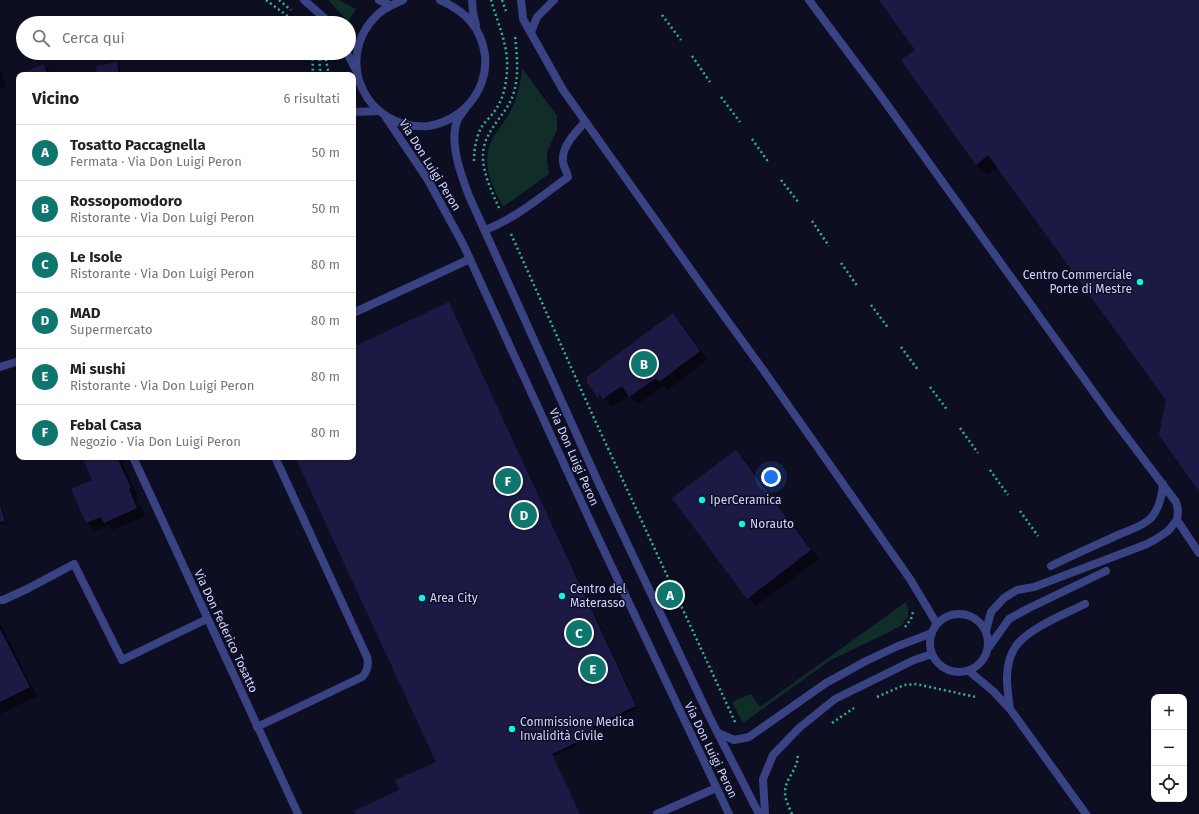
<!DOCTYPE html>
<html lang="it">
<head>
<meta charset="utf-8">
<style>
	body { margin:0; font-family:"Fira Sans",sans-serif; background:#f6f6f6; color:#222 }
	.controls { position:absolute; right:12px; bottom:12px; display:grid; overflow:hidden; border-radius:8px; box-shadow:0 2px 10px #0003 }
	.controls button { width:36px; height:36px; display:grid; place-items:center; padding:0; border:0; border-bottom:1px solid #e0e0e0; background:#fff; color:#222; font:20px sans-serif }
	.you { position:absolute; left:771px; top:477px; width:14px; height:14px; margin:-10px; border:3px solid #fff; border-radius:50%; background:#1a73e8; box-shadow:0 0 0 6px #1a73e833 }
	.badge { display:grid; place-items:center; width:26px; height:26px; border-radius:50%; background:#0f766e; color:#fff; font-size:13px; font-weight:700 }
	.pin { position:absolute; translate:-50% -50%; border:2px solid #fff; box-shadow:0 1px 4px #0006 }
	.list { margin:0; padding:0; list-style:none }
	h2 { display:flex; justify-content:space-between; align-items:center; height:52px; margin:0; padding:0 16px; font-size:17px }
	h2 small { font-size:13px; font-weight:400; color:#767676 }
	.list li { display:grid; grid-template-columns:26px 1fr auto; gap:12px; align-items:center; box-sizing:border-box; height:56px; padding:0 16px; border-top:1px solid #e0e0e0 }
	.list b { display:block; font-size:15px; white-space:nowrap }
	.list p { margin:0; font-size:13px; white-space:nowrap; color:#767676 }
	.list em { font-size:13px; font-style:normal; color:#767676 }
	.icon { flex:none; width:22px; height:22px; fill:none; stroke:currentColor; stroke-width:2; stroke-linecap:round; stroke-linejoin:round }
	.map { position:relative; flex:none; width:1199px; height:814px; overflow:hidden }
	.search { position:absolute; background:#fff; box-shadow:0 2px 10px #0003; left:16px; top:16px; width:340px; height:44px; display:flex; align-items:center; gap:10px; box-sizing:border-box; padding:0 14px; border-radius:22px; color:#767676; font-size:15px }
	.panel { position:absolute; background:#fff; box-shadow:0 2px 10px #0003; left:16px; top:72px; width:340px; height:388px; border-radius:8px }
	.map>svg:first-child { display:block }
	.green { fill:#112d27 }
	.shadow { fill:#0007 }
	.building { fill:#1c1a44 }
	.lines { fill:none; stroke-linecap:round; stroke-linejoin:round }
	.path { stroke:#2fb496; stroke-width:2.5; stroke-dasharray:2 3; stroke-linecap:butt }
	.service { stroke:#394282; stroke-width:8 }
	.minor { stroke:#394282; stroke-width:8 }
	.tertiary { stroke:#394282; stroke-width:8 }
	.poi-dot { fill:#01fae9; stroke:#0e0e23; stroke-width:1.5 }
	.labels { text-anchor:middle; stroke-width:3; stroke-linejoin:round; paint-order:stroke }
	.street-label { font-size:12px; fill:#d0d3ff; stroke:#0e0e23 }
	.poi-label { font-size:12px; fill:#d0d3ff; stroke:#0e0e23; text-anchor:start }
</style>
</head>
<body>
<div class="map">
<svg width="1199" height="814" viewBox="0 0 1199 814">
	<rect width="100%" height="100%" fill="#0e0e23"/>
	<!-- green -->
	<path class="green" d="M328,0H339L356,9L348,21Z
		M522,68L557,116V130L547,152V160L549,174L503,207C498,196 490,183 488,170C484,141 497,135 510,112C517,99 521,83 522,68Z
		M906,602L908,609V616L902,625L887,633L829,661L743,723L732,702L751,694L760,707Z"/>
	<!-- shadow -->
	<path class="shadow" d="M880,0H1199V489L1167,399L998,167L987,175L977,165L903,60L917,50Z
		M116,63L119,65L121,75H98Z
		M43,65L49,70L51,75H20Z
		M0,71L2,73L6,88L0,89Z
		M449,303L451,306L638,708L594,729L598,736L553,756L580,814H356L401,791L437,762L296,457H353V348Z
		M673,314L681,322L707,360L668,390L664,386L638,404L629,395L612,407L600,393L601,400L588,383Z
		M736,451L744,459L819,559L756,606L748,598Z
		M53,457H65L56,460Z
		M84,457H120L138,496L136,498L145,516L113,530L108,525L95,531L87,523L72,490L94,480Z
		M0,499L7,523L0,525Z
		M0,625L2,627L37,696L0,714Z"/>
	<!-- building -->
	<path class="building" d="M879,0H1199V491L1159,435L1166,400L988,155L976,165L901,60L915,50Z
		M117,62L119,75H97L96,66Z
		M44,64L48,75H19V81L17,75Z
		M449,302L636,706L593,726L596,733L552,754L580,814H355L354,811L399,790L395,780L436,762L295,457H353V347Z
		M673,313L700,351L659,382L656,378L629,397L622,386L603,399L599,393L600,400L587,383V377Z
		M736,450L811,550L747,599L672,498Z
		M82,457H117L131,488L129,489L137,508L104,523L101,517L86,523L71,489L92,480Z
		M0,504L5,521L0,522Z
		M0,629L30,687L0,702Z"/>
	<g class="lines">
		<!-- path -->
		<path class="path" d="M266,0L297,23
			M279,0L291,10
			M502,0L506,11
			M662,15L681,40
			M692,56L710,82
			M320,59L326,60L329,75
			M310,75L313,69L312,53
			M317,75L320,70L319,53
			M721,97L740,122
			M752,139L769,163
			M474,161C474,150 476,138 481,128C485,121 492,116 496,109C502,100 505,90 506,80C511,49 499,28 491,0
			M781,180L799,203
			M499,208C490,187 476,161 487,138C493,124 505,113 511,100C520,81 517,56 515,36
			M812,221L829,246
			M511,234L593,416L736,724
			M841,263L858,287
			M871,305L889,329
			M901,347L918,370
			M930,387L948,411
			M960,428L978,453
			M990,470L1008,495
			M1020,511L1038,536
			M905,627L911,619L913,612
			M877,697L904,685L916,684L976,697
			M832,723L854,708
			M792,814C789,807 785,800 785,792C785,778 801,766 797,753"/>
		<!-- service -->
		<path class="service" d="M521,0L523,19L563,90L703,287L764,371L910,579L937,624
			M809,0L880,95L1110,415L1176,502L1178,510L1177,520L1168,531L1156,539L1147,544L1034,587L1017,590L1004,598L991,612L986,631
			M531,32L537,17L554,0
			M485,230C516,218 542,196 568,177C567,172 563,166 563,161C561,147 576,132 585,122
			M353,313L470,259
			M1177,520L1199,553
			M1051,566C1073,555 1096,545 1118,535C1129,530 1142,527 1151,518C1159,509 1162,495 1163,484
			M0,600H3L27,589L74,564L122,660L207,619
			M930 643a29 29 0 1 1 58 0a29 29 0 1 1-58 0Z
			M989,647L1009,619L1027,609L1106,571
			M969,671L993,691L1010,709L1086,814
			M1010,709C1007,689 1003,664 1016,646C1029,628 1065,614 1085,604
			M257,727L362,677C368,671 369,665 367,657L275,457
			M718,733L734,740L749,737L826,683L866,661L898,646L932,633
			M657,814L716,788
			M765,814L763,779L773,755L799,728L835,699L914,660L932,654"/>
		<!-- minor -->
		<path class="minor" d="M353,112L379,111
			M0,367L19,361
			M133,457L298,814"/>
		<!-- tertiary -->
		<path class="tertiary" d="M304,0L330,23
			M379,0L390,5
			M403,0C394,4 384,8 377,15C332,59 366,131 428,126C443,124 458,116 468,105C480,92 487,74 485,55C481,27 465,11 440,0
			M472,0L473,13L476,25
			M347,53L356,70
			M465,109C463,112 460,116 458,119C448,141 461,175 469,196L599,484L709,716L759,814
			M385,116L428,180L463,244L592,525L729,814"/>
	</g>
	<!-- markers -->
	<g class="poi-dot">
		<circle cx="1140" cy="282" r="4"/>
		<circle cx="702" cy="500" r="4"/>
		<circle cx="742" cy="524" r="4"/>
		<circle cx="562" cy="596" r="4"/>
		<circle cx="422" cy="598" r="4"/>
		<circle cx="512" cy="729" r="4"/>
	</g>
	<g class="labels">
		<!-- street labels -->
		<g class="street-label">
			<text transform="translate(430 165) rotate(58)" y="4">Via Don Luigi Peron</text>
			<text transform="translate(574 457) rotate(66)" y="4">Via Don Luigi Peron</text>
			<text transform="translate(226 631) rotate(65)" y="4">Via Don Federico Tosatto</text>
			<text transform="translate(711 750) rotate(64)" y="4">Via Don Luigi Peron</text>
		</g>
		<!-- poi labels -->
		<g class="poi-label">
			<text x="1132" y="279" text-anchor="end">Centro Commerciale<tspan x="1132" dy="14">Porte di Mestre</tspan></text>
			<text x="710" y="504">IperCeramica</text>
			<text x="750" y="528">Norauto</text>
			<text x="570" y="593">Centro del<tspan x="570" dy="14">Materasso</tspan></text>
			<text x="430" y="602">Area City</text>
			<text x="520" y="726">Commissione Medica<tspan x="520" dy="14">Invalidità Civile</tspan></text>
		</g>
	</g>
</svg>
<div class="controls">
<button>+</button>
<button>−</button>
<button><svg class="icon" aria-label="locate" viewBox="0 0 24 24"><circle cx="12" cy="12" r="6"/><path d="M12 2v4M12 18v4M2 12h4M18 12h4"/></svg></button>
</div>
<div class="you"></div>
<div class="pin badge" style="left:670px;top:595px">A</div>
<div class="pin badge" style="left:644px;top:364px">B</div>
<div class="pin badge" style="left:579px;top:633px">C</div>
<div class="pin badge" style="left:524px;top:515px">D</div>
<div class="pin badge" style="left:593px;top:669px">E</div>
<div class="pin badge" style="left:508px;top:481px">F</div>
<div class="search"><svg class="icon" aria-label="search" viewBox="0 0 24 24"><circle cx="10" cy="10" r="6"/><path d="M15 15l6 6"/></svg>Cerca qui</div>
<section class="panel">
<h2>Vicino<small>6 risultati</small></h2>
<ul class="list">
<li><span class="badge">A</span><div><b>Tosatto Paccagnella</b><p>Fermata · Via Don Luigi Peron</p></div><em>50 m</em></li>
<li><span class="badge">B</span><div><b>Rossopomodoro</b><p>Ristorante · Via Don Luigi Peron</p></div><em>50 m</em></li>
<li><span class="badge">C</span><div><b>Le Isole</b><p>Ristorante · Via Don Luigi Peron</p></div><em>80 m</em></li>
<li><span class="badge">D</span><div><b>MAD</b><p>Supermercato</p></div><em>80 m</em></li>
<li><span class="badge">E</span><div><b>Mi sushi</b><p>Ristorante · Via Don Luigi Peron</p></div><em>80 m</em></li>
<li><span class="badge">F</span><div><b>Febal Casa</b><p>Negozio · Via Don Luigi Peron</p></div><em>80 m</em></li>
</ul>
</section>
</div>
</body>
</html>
